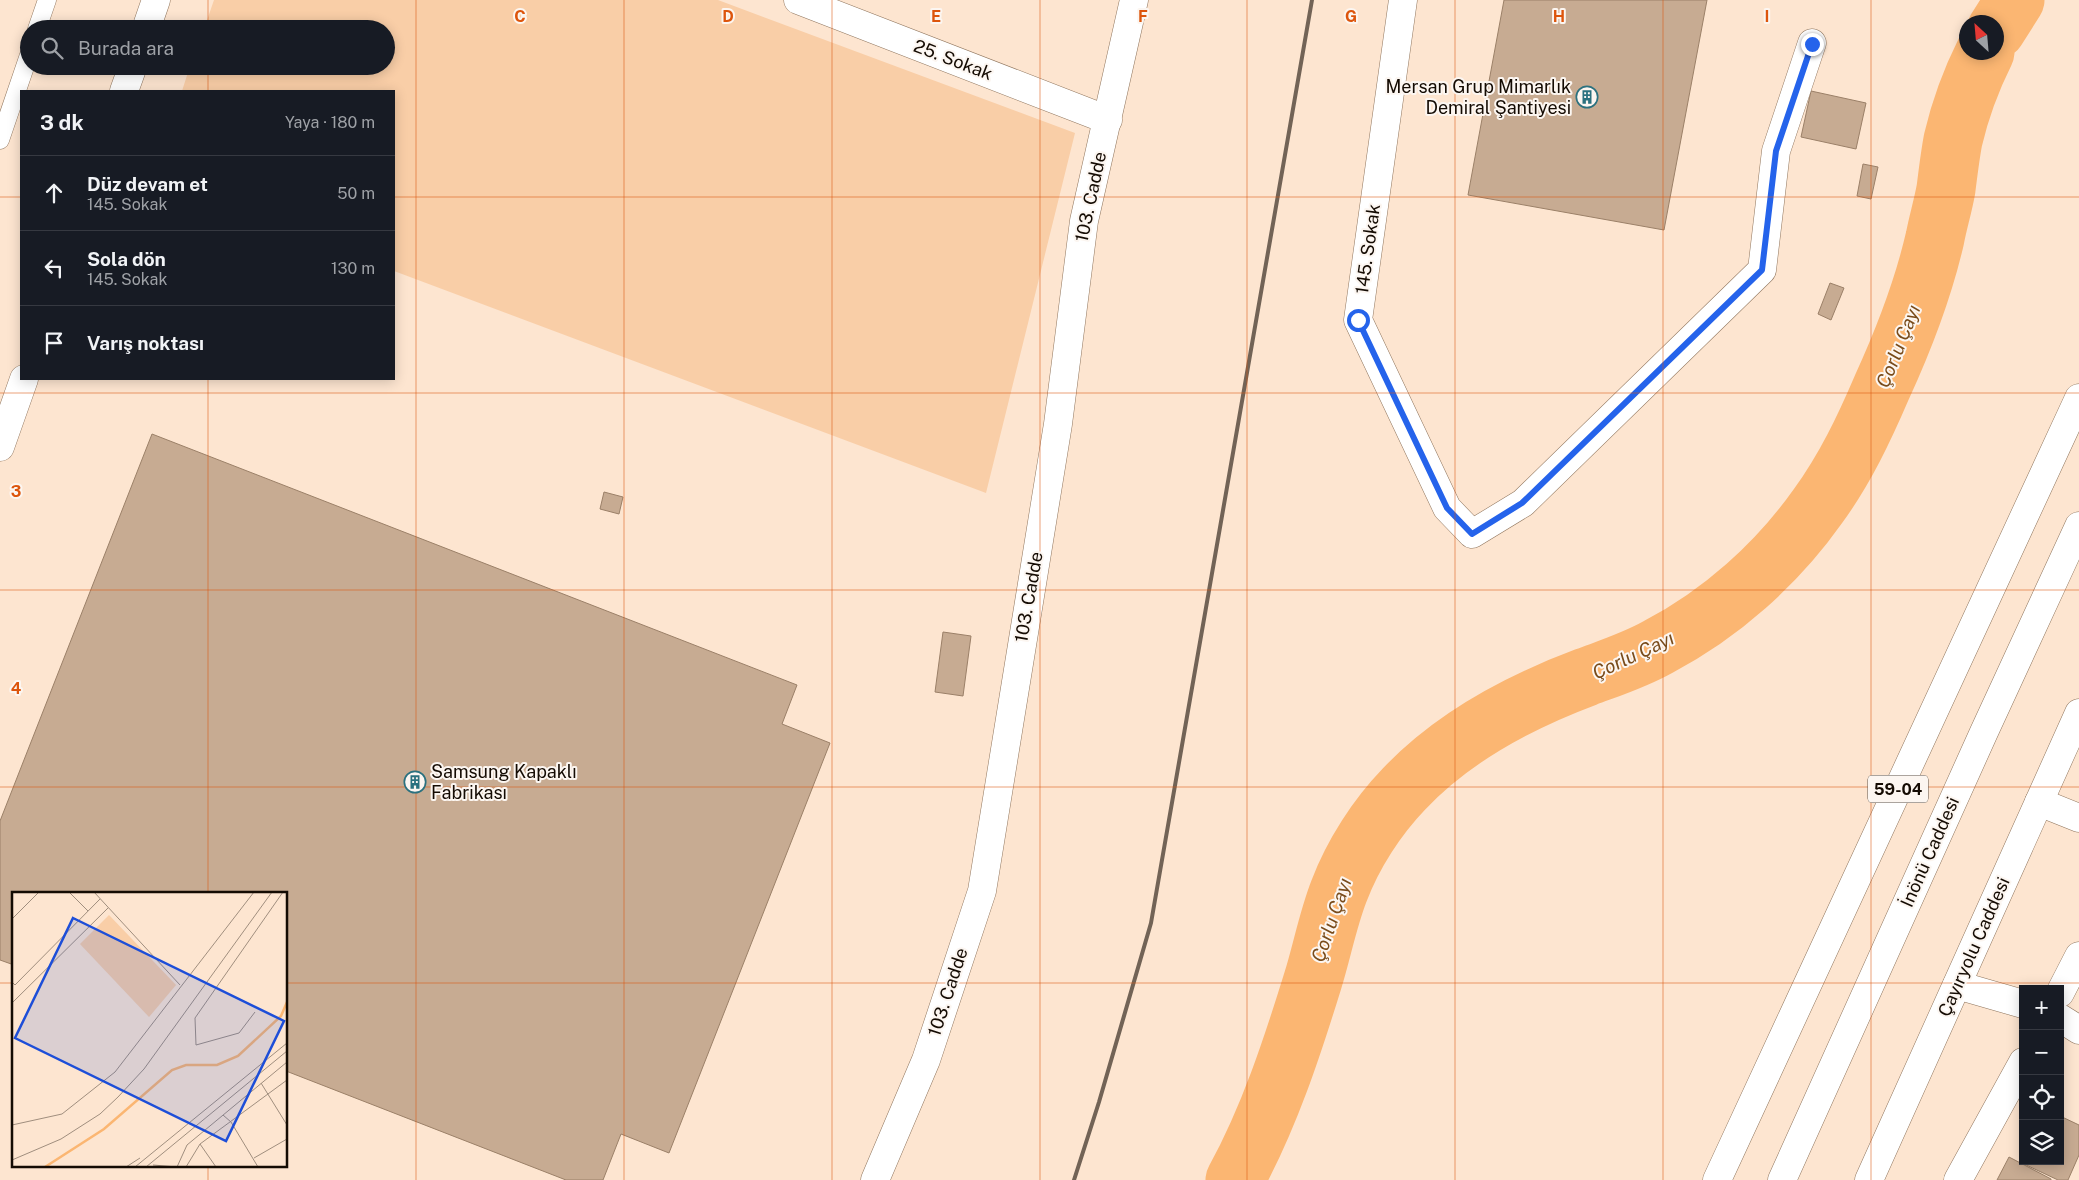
<!DOCTYPE html>
<html lang="tr">
<head>
<meta charset="utf-8">
<style>
	body { margin:0; font-family:"Public Sans",sans-serif; background:#242831; color:#f1f3f6 }
	.controls { position:absolute; right:15px; bottom:15px; display:grid; overflow:hidden; border-radius:0px; box-shadow:0 2px 12px #0003 }
	.controls button { width:45px; height:45px; display:grid; place-items:center; padding:0; border:0; border-bottom:1px solid #363941; background:#171b24; color:#f1f3f6; font:25px sans-serif }
	.compass { position:absolute; left:1959px; top:15px; width:45px; height:45px; border-radius:50%; background:#171b24; box-shadow:0 2px 12px #0003; rotate:334deg }
	.stop { position:absolute; width:15px; height:15px; margin:-11px; border:4px solid #2563eb; border-radius:50%; background:#fff }
	.stop.end { background:#2563eb; border-color:#fff; box-shadow:0 1px 5px #0008 }
	.list { margin:0; padding:0; list-style:none }
	h2 { display:flex; justify-content:space-between; align-items:center; height:65px; margin:0; padding:0 20px; font-size:21px }
	h2 small { font-size:16px; font-weight:400; color:#9ea1a6 }
	.list li { display:grid; grid-template-columns:32px 1fr auto; gap:15px; align-items:center; box-sizing:border-box; height:75px; padding:0 20px; border-top:1px solid #363941 }
	.list b { display:block; font-size:19px; white-space:nowrap }
	.list p { margin:0; font-size:16px; white-space:nowrap; color:#9ea1a6 }
	.list em { font-size:16px; font-style:normal; color:#9ea1a6 }
	.icon { flex:none; width:28px; height:28px; fill:none; stroke:currentColor; stroke-width:2; stroke-linecap:round; stroke-linejoin:round }
	.map { position:relative; flex:none; width:2079px; height:1180px; overflow:hidden }
	.search { position:absolute; background:#171b24; box-shadow:0 2px 12px #0003; left:20px; top:20px; width:375px; height:55px; display:flex; align-items:center; gap:12px; box-sizing:border-box; padding:0 18px; border-radius:28px; color:#9ea1a6; font-size:19px }
	.panel { position:absolute; background:#171b24; box-shadow:0 2px 12px #0003; left:20px; top:90px; width:375px; height:290px; border-radius:0px }
	.map>svg:first-child { display:block }
	.green { fill:#f9cea7 }
	.lines { fill:none; stroke-linecap:round; stroke-linejoin:round }
	.river { stroke:#fbb672; stroke-width:59 }
	.building { fill:#c7ab92; stroke:#9b8068 }
	.service-casing { stroke:#90765e; stroke-width:19 }
	.minor-casing { stroke:#90765e; stroke-width:29 }
	.tertiary-casing { stroke:#90765e; stroke-width:29 }
	.primary-casing { stroke:#90765e; stroke-width:29 }
	.service { stroke:#fff; stroke-width:18 }
	.minor { stroke:#fff; stroke-width:28 }
	.tertiary { stroke:#fff; stroke-width:28 }
	.primary { stroke:#fff; stroke-width:28 }
	.rail { stroke:#726356; stroke-width:4 }
	.route { stroke:#2563eb; stroke-width:6 }
	.grid { fill:none; stroke:#dd550c; stroke-width:1; stroke-opacity:0.55 }
	.labels { text-anchor:middle; stroke-width:4; stroke-linejoin:round; paint-order:stroke }
	.shield { fill:#fcf6f1; stroke:#5a524a; stroke-width:1 }
	.shield-label { font-size:16px; font-weight:bold; fill:#140b03 }
	.street-label { font-size:18px; fill:#140b03; stroke:#fcf6f1 }
	.poi-label { font-size:18px; fill:#140b03; stroke:#fcf6f1; text-anchor:end }
	.water-label { font-size:19px; font-style:italic; fill:#794b1a; stroke:#fcf6f1 }
	.inset-river { fill:none; stroke:#fbb672; stroke-width:2.5 }
	.inset-road { fill:none; stroke:#a08e7e; stroke-width:1 }
	.view { fill:#1d4ed8; fill-opacity:0.15; stroke:#1d4ed8; stroke-width:2.5 }
	.inset-edge { fill:none; stroke:#140b03; stroke-width:2.5 }
	.grid-label { font-size:16px; text-anchor:middle; font-weight:bold; fill:#dd550c; stroke:#fcf6f1; stroke-width:4; stroke-linejoin:round; paint-order:stroke }
</style>
</head>
<body>
<div class="map">
<svg width="2079" height="1180" viewBox="0 0 2079 1180">
	<rect width="100%" height="100%" fill="#fde5d0"/>
	<!-- green -->
	<path class="green" d="M214,0H718L1075,133L986,493L394,271V91H182L190,66H386V29H204Z"/>
	<g class="lines">
		<!-- river -->
		<path class="river" d="M1996,30L2015,0
			M1235,1180C1269,1118 1292,1048 1313,980C1322,951 1328,919 1339,891C1353,854 1377,817 1404,789C1453,737 1519,702 1586,677C1610,668 1635,660 1658,647C1721,614 1777,564 1818,506C1845,469 1864,429 1882,387C1904,339 1923,290 1935,238C1938,222 1943,206 1946,189C1948,173 1950,156 1953,140C1960,110 1971,80 1985,52"/>
	</g>
	<!-- building -->
	<path class="building" d="M1504,0H1707L1664,230L1468,195Z
		M1811,91L1866,103L1856,149L1801,137Z
		M1863,164L1878,167L1871,199L1857,196Z
		M1830,283L1844,288L1831,320L1818,314Z
		M152,434L797,685L782,724L830,743L669,1153L621,1134L603,1180H566L286,1071V894H14V965L0,960V821Z
		M604,492L623,497L619,514L600,509Z
		M943,632L971,636L963,696L935,692Z
		M2060,1116L2079,1125V1155L2068,1180H2058L2024,1164L2025,1161H2060Z
		M2009,1157L2051,1179V1180H1997Z"/>
	<g class="lines">
		<!-- service casing -->
		<g class="service-casing">
			<path id="service" d="M37,29L47,0
				M0,140L29,55"/>
		</g>
		<!-- minor casing -->
		<g class="minor-casing">
			<path id="minor" d="M798,0L1108,120
				M1403,0L1358,320L1447,508L1472,534L1523,503L1762,270L1776,151L1812,43
				M146,29L156,0
				M124,91L133,66
				M0,447L24,379
				M2039,802L2079,818
				M1957,985L2023,1004
				M2060,993L2079,956
				M2060,1018L2079,1030
				M1958,1180L2023,1062"/>
		</g>
		<!-- tertiary casing -->
		<g class="tertiary-casing">
			<path id="tertiary" d="M875,1180L926,1060L982,891L1058,424L1084,221L1134,0
				M1869,1180L2079,713"/>
		</g>
		<!-- primary casing -->
		<g class="primary-casing">
			<path id="primary" d="M1717,1180L2079,398
				M1782,1180L1984,732L2079,526"/>
		</g>
		<!-- service -->
		<use href="#service" class="service"/>
		<!-- minor -->
		<use href="#minor" class="minor"/>
		<!-- tertiary -->
		<use href="#tertiary" class="tertiary"/>
		<!-- primary -->
		<use href="#primary" class="primary"/>
		<!-- rail -->
		<path class="rail" d="M1074,1180L1099,1102L1151,923L1312,0"/>
	</g>
	<g class="lines">
		<!-- route -->
		<path class="route" d="M1358,320L1447,508L1472,534L1522,503L1762,270L1776,151L1812,44"/>
	</g>
	<!-- grid -->
	<path class="grid" d="M208,0V29M416,0V1180M624,0V1180M832,0V1180M1040,0V1180M1247,0V1180M1455,0V1180M1663,0V1180M1871,0V1180M208,66V91M0,197H21M394,197H2079M208,379V894M0,393H2079M0,590H2079M0,787H2079M0,983H14M286,983H2079M208,1166V1180"/>
	<!-- icons -->
	<defs>
		<g id="building-ring" transform="scale(1.125)"><circle r="9.5" fill="#fcf6f1" stroke="#2b717f" stroke-width="1.5"/><path d="M-4-6H4V6H1V3H-1V6H-4ZM-2.5-4.3h1.7v1.8h-1.7ZM.8-4.3h1.7v1.8H.8ZM-2.5-1h1.7V.8h-1.7ZM.8-1h1.7V.8H.8Z" fill="#2b717f"/></g>
	</defs>
	<g fill-rule="evenodd">
		<use href="#building-ring" x="1587" y="97"/>
		<use href="#building-ring" x="415" y="782"/>
	</g>
	<g class="labels">
		<!-- shield labels -->
		<rect class="shield" x="1868" y="775.5" width="60" height="27" rx="4"/>
		<g class="shield-label">
			<text x="1898" y="795">59-04</text>
		</g>
		<!-- street labels -->
		<g class="street-label">
			<text transform="translate(953 60) rotate(21)" y="6">25. Sokak</text>
			<text transform="translate(1091 197) rotate(-78)" y="6">103. Cadde</text>
			<text transform="translate(1368 249) rotate(-82)" y="6">145. Sokak</text>
			<text transform="translate(1029 597) rotate(-80)" y="6">103. Cadde</text>
			<text transform="translate(1930 852) rotate(-66)" y="6">İnönü Caddesi</text>
			<text transform="translate(1974 947) rotate(-66)" y="6">Çayıryolu Caddesi</text>
			<text transform="translate(948 992) rotate(-72)" y="6">103. Cadde</text>
		</g>
		<!-- poi labels -->
		<g class="poi-label">
			<text x="1571" y="93">Mersan Grup Mimarlık<tspan x="1571" dy="21">Demiral Şantiyesi</tspan></text>
			<text x="431" y="778" text-anchor="start">Samsung Kapaklı<tspan x="431" dy="21">Fabrikası</tspan></text>
		</g>
		<!-- water labels -->
		<g class="water-label">
			<text transform="translate(1898 346) rotate(-68)" y="7">Çorlu Çayı</text>
			<text transform="translate(1633 655) rotate(-25)" y="7">Çorlu Çayı</text>
			<text transform="translate(1331 920) rotate(-71)" y="7">Çorlu Çayı</text>
		</g>
	</g>
	<!-- overview -->
	<g transform="translate(12 892)">
		<rect width="275" height="275" fill="#fde5d0"/>
		<path d="M97,23L164,93L137,125L68,52Z" fill="#f9cea7"/>
		<path class="inset-river" d="M33,275L92,237L160,178L174,173H205L226,164L269,124L275,110"/>
		<path class="inset-road" d="M57,0L76,19M82,0L168,93M0,27L27,0M0,90L3,93L88,7M0,111L96,16M243,120L227,141L184,153L183,126L271,0M249,191L275,233M211,223L219,230L246,275M0,233L50,222L103,180L242,0M188,252L204,275M242,266L275,247M0,268L49,247L88,222L106,205L132,177L260,0M141,273L165,275M114,275L128,266M123,275L275,151M134,275L275,159M165,275L175,253L275,170M174,275L188,252L275,188"/>
		<path class="view" d="M61,26L272,129L214,249L3,146Z"/>
		<rect width="275" height="275" class="inset-edge"/>
	</g>
	<g class="grid-label">
		<text x="520" y="22">C</text>
		<text x="728" y="22">D</text>
		<text x="936" y="22">E</text>
		<text x="1143" y="22">F</text>
		<text x="1351" y="22">G</text>
		<text x="1559" y="22">H</text>
		<text x="1767" y="22">I</text>
		<text x="16" y="497">3</text>
		<text x="16" y="694">4</text>
	</g>
</svg>
<div class="controls">
<button>+</button>
<button>−</button>
<button><svg class="icon" aria-label="locate" viewBox="0 0 24 24"><circle cx="12" cy="12" r="6"/><path d="M12 2v4M12 18v4M2 12h4M18 12h4"/></svg></button>
<button><svg class="icon" aria-label="layers" viewBox="0 0 24 24"><path d="M12 4l9 5-9 5-9-5zM3 14l9 5 9-5"/></svg></button>
</div>
<svg class="compass" viewBox="-18 -18 36 36"><path d="M0-13l5 13h-10z" fill="#e53935"/><path d="M0 13l5-13h-10z" fill="#9ea1a6"/></svg>
<div class="stop" style="left:1358px;top:320px"></div>
<div class="stop end" style="left:1812px;top:44px"></div>
<div class="search"><svg class="icon" aria-label="search" viewBox="0 0 24 24"><circle cx="10" cy="10" r="6"/><path d="M15 15l6 6"/></svg>Burada ara</div>
<section class="panel">
<h2>3 dk<small>Yaya · 180 m</small></h2>
<ul class="list">
<li><svg class="icon" aria-label="ahead" viewBox="0 0 24 24"><path d="M12 20V5M6 11l6-6 6 6"/></svg><div><b>Düz devam et</b><p>145. Sokak</p></div><em>50 m</em></li>
<li><svg class="icon" aria-label="left" viewBox="0 0 24 24"><path d="M17 20v-9H6M10 6l-5 5 5 5"/></svg><div><b>Sola dön</b><p>145. Sokak</p></div><em>130 m</em></li>
<li><svg class="icon" aria-label="arrive" viewBox="0 0 24 24"><path d="M6 21V4h12l-3 4 3 4H6"/></svg><div><b>Varış noktası</b></div></li>
</ul>
</section>
</div>
</body>
</html>
